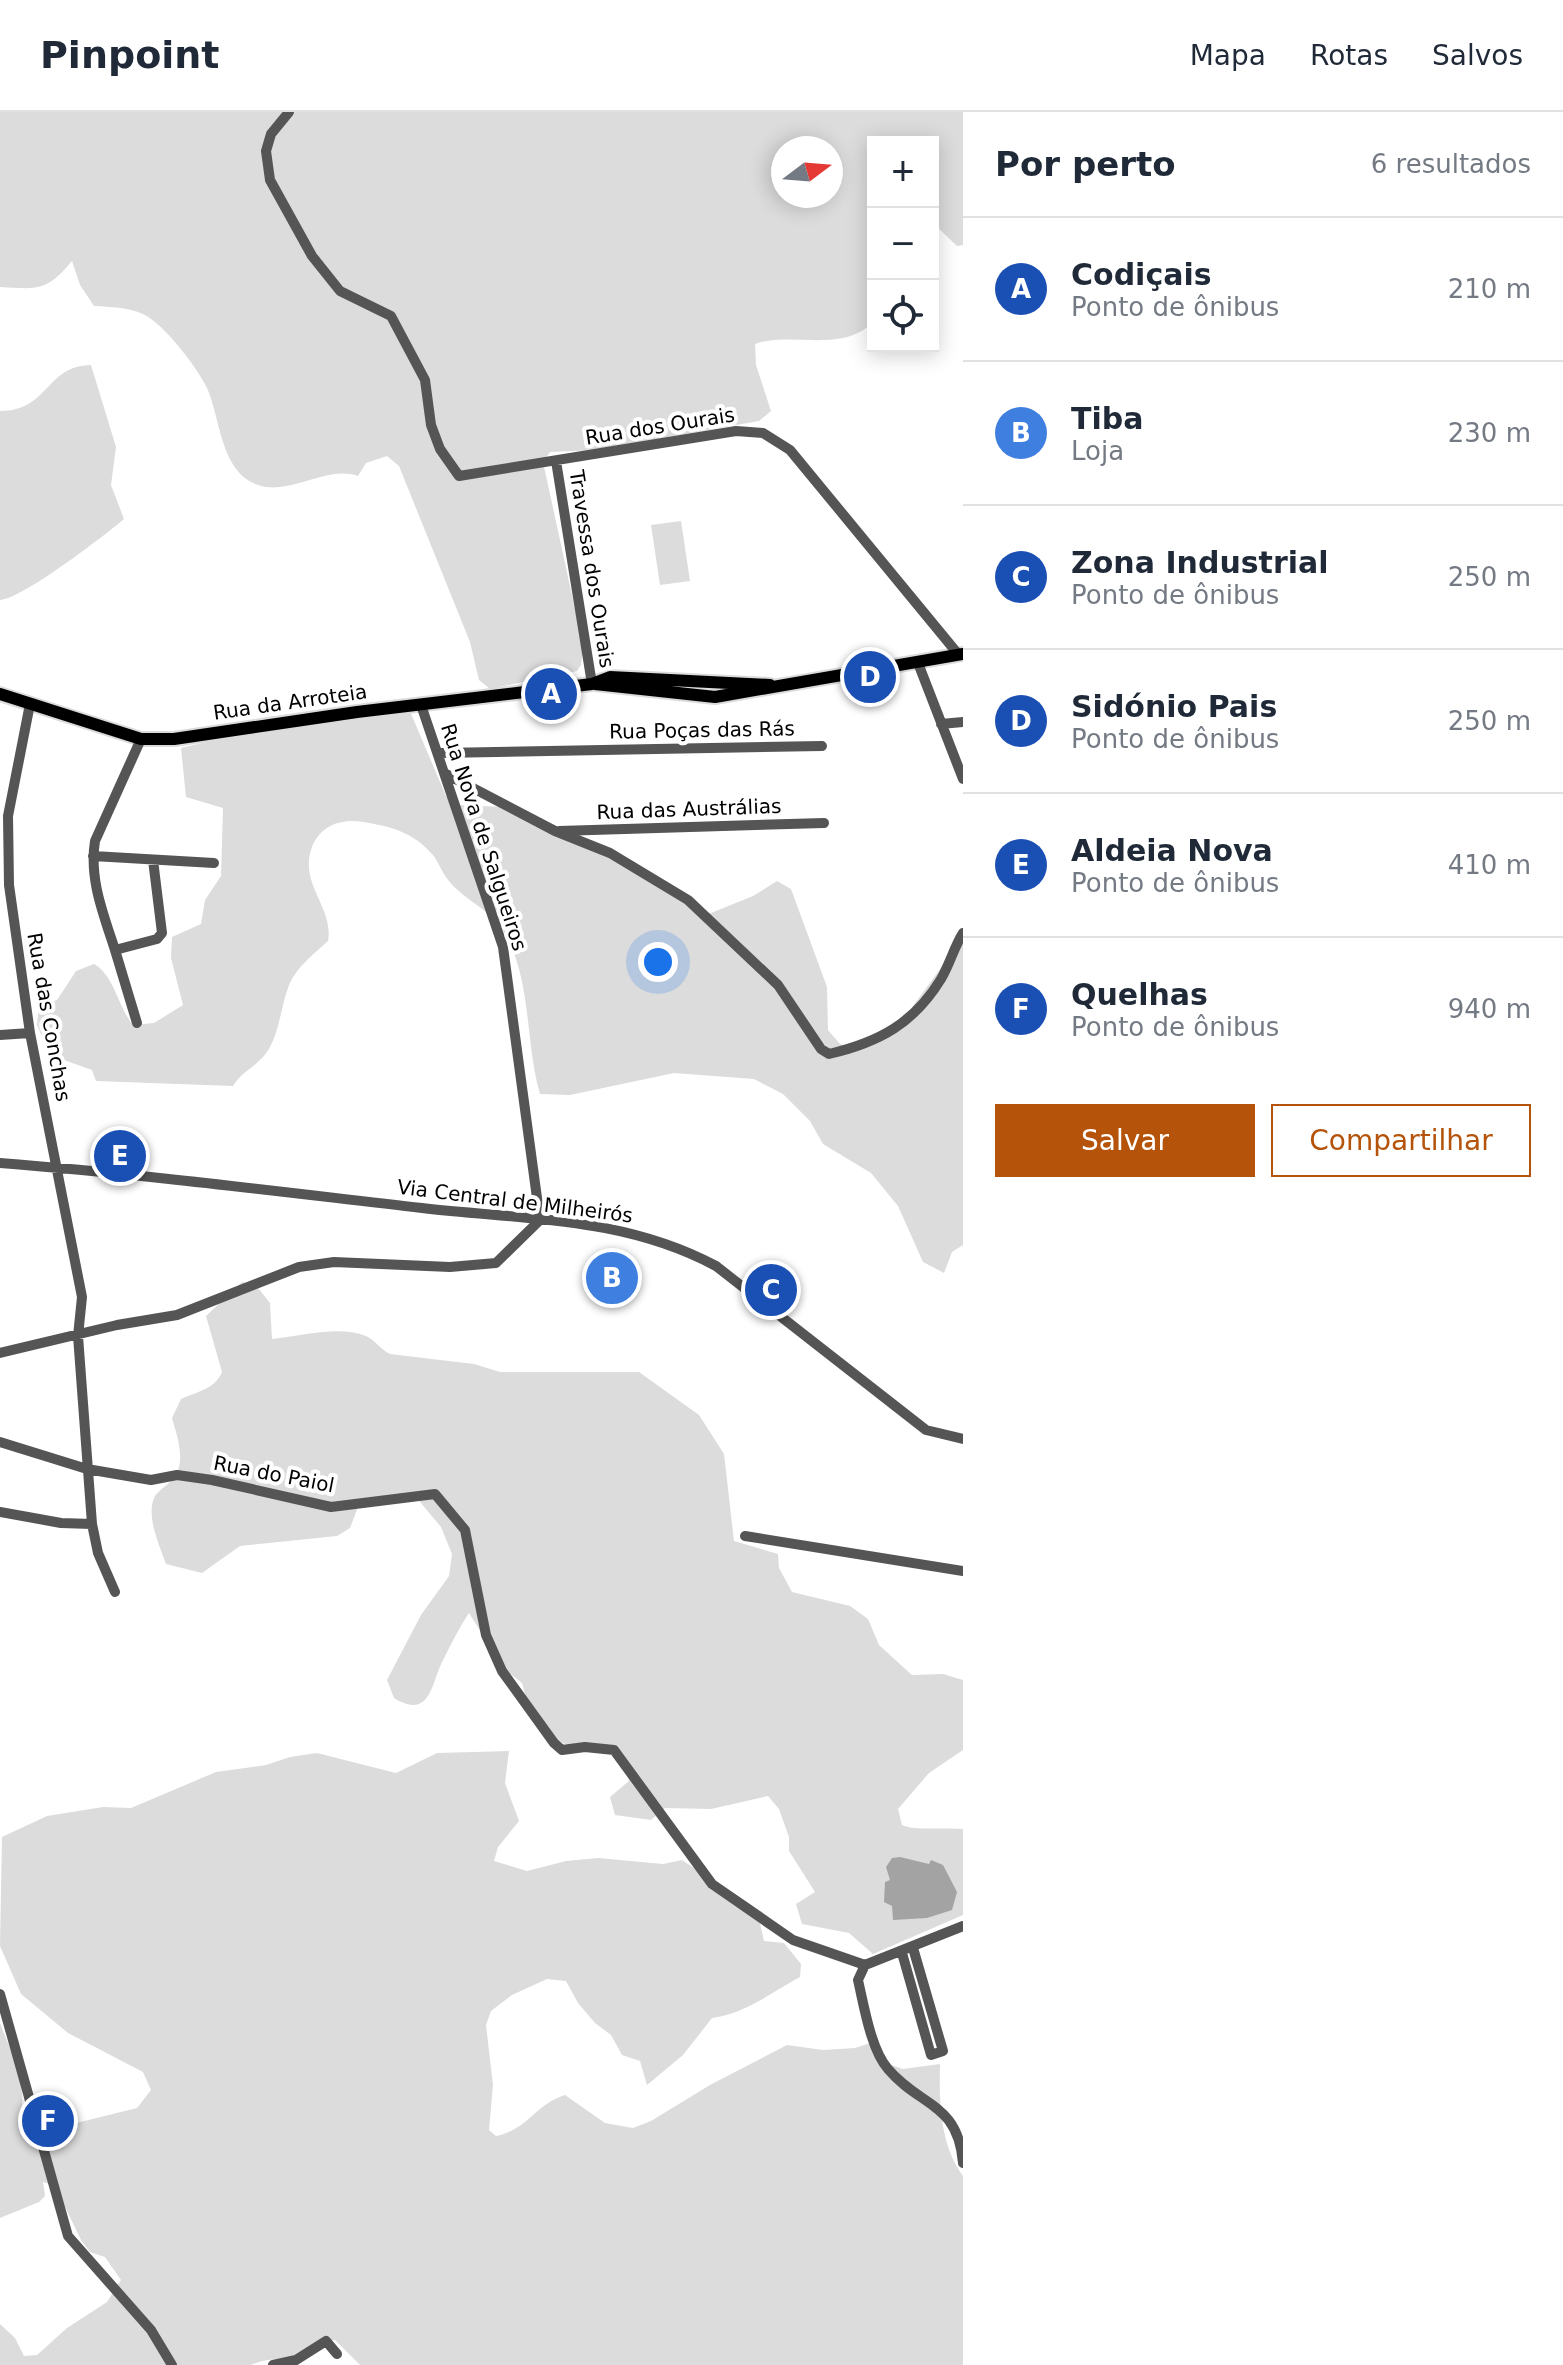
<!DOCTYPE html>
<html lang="pt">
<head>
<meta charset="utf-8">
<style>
	body { margin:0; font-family:"DejaVu Sans",sans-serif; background:#f2f2f3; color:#1f2937 }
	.controls { position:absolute; right:24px; top:24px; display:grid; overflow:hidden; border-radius:0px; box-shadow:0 4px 20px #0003 }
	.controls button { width:72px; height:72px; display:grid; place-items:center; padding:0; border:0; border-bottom:2px solid #e0e1e3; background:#fff; color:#1f2937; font:40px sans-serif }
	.compass { position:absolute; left:771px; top:24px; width:72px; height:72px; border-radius:50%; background:#fff; box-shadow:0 4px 20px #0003; rotate:74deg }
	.you { position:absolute; left:658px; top:850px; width:28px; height:28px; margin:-20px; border:6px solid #fff; border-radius:50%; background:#1a73e8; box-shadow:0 0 0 12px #1a73e833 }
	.badge { display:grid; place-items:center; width:52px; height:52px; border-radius:50%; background:#b45309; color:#fff; font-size:26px; font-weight:700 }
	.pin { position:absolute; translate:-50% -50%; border:4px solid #fff; box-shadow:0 2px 8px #0006 }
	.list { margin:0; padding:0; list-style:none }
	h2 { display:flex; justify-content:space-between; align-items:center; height:104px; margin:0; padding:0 32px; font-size:34px }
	h2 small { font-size:26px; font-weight:400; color:#747a83 }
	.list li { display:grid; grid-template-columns:52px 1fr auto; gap:24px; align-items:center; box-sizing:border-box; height:144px; padding:0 32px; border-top:2px solid #e0e1e3 }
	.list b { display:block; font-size:30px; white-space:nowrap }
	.list p { margin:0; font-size:26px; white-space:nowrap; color:#747a83 }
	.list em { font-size:26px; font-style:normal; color:#747a83 }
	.actions { display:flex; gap:16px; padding:24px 32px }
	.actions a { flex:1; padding:18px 0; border:2px solid #b45309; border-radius:0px; text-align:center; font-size:28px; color:#b45309 }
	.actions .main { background:#b45309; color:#fff }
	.icon { flex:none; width:44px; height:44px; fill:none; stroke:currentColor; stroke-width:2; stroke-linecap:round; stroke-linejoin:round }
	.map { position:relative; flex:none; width:963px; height:2253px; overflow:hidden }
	header { display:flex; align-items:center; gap:48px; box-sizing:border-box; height:112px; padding:0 40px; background:#fff; border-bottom:2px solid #e0e1e3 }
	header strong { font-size:38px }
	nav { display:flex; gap:44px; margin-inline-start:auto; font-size:28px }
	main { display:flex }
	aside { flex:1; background:#fff }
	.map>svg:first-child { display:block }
	.green { fill:#dcdcdc; fill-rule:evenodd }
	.water { fill:#a3a3a3 }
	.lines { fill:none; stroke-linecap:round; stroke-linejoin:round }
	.major-casing { stroke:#dbdbdb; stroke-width:16 }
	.minor { stroke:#555; stroke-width:10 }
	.major { stroke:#000; stroke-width:12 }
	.labels { text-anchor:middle; stroke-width:8; stroke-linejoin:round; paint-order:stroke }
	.street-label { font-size:20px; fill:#000; stroke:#fff }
</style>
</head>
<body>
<header>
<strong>Pinpoint</strong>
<nav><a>Mapa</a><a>Rotas</a><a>Salvos</a></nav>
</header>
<main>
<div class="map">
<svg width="963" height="2253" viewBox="0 0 963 2253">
	<rect width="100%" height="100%" fill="#fff"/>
	<!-- green -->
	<path class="green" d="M0,0H963V133L957,134L933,111V30H873V210C842,242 792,219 755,232L756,253L771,299L759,309L595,338L550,340L543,350L583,534L581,553L577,559L490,577L479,568L470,530L399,354L387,344L366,351L358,364C327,353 293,382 261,374C220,363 221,307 207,276C197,255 164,212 143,202C128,195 110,195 94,194L80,173L72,149C46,180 38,177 0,175ZM783,36H831V84H783Z
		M91,253L116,335L111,373L124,407C104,424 22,487 0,488V299C49,299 45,254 91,253Z
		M681,409L690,469L660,473L651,413Z
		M409,597L446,684L459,693L504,695L529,711L585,732L647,763L706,803L753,784L777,769L791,777L827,875L828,918L840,932L851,935L889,917L907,902L963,826V1133L952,1140L944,1161L923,1150L898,1094L871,1061L823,1032L810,1009L783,982L754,967L674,961L570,983L540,982C524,927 533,861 499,812C492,801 460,784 449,769C442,761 439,751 433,743C413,720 392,715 364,710C341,706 319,713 311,738C300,773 334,796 328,829C313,843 295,856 288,876C281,895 280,916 270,935C260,954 243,957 233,974L96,969L92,958L50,943L37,913L39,894L57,888L76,859L94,852C114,863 118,895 133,913L154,911L183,893L171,846L172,825L201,812L205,788L221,764L223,696L186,685L181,636L239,622Z
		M242,1170L255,1172L270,1191L272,1227C300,1224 339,1213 366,1224C374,1227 380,1237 390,1242L474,1252L500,1260H639L699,1303L724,1342L734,1429L778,1442L779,1456L792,1480L850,1494L868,1507L879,1533L912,1563L943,1562L963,1568V1638L929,1661L898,1697L902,1713C914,1719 945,1715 963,1717V1803L873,1842L849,1821L802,1812L796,1792L815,1780L789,1739V1725L779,1697L768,1684L711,1697L665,1696L651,1708L615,1703L610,1685L629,1669L623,1647L605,1633L572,1635L556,1628L528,1593L522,1571L504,1557L469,1501C459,1516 450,1534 442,1550C431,1573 430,1608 394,1586L387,1568L421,1503L449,1464L452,1442L441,1415L416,1385L358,1395L350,1416L337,1424L240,1434L202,1461L166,1452C160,1435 145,1403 155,1384C159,1378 168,1373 173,1367C187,1350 177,1324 172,1306L181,1287C197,1280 215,1277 222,1260L206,1204Z
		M509,1639L505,1671L519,1709L498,1735L494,1749L527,1759L566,1749L598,1746L663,1752L682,1748L757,1798L764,1829L784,1831L801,1852L800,1865C770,1881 747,1901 712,1906L683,1943L647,1973L640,1949L622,1943L611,1923L595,1911L578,1891L566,1869L547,1867L512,1883L491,1899L486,1913L493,1973L489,2018L496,2024C529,2017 534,1993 565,1983L605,2011L633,2016L651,2009L710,1973L787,1933L823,1938L855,1936L873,1930L883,1950L903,1957L940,1952C939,1991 940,2033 963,2064V2253H360L335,2228C319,2230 311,2239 297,2243C282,2249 267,2245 251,2253H0V2212L15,2226L24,2244L37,2243L67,2216L107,2190L121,2168L105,2145L90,2140L81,2128L55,2074L43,2070L45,2084L39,2090L0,2106V1911C11,1940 27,1970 21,2002L32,2022L137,1996L151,1978L143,1960L68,1921L21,1882L0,1834L2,1725L47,1704L103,1695L131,1696L216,1660L266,1653L290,1645L317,1641L396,1661L437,1641Z"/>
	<!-- water -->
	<path class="water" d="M900,1745L929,1752L931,1748L943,1753L957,1780L952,1798L927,1806L893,1808L892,1794L884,1790L885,1770L890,1768L886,1755L892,1746Z"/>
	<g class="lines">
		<!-- major casing -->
		<g class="major-casing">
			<path id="major" d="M595,572L715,585L963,542
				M0,582L141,627H174L357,600L592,572L610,565L770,573"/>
		</g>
		<!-- minor -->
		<path class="minor" d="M289,0L271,22L266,39L270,68L312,144L340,179L391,204L425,268L431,313L440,337L459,364L736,319L763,321L790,338L958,542
			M556,349L592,572
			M918,551L963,667
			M30,592L8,704L9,773L30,921L82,1185L78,1224L92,1412L98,1441L115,1480
			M941,612L963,610
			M141,627L95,729C89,767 103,801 115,838L157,827L162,821L153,748
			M440,641L822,634
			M446,662L555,719L610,741L688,788L778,873L821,937L829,942C880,930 914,911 941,867C950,852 954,835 963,821
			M559,719L824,711
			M93,744L214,751
			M115,838L137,911
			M0,923L30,921
			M0,1051C141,1062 282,1080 422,1096C524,1108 623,1104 716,1154L926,1318L963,1327
			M0,1241L117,1213L177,1203L299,1155L334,1150L450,1155L496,1151L540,1108L503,835L421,593
			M0,1330L87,1357L151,1368L177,1363L212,1368L331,1395L435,1382L465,1418L486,1523L502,1559L554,1631L562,1638L585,1635L614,1638L712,1772L793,1828L865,1853
			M0,1400L61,1411L92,1412
			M745,1424L963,1459
			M902,1841L931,1943L943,1939L913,1836
			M865,1853L858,1868C864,1894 871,1938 888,1957C920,1995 958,1990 963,2051
			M865,1853L963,1814
			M0,1882L68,2124L151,2218L172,2253
			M273,2253L296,2248L326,2229L337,2242"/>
		<!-- major -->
		<use href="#major" class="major"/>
	</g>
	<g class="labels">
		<!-- street labels -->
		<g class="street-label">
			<text transform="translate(660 314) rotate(-9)" y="7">Rua dos Ourais</text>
			<text transform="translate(592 457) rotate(81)" y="7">Travessa dos Ourais</text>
			<text transform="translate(290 590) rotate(-8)" y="7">Rua da Arroteia</text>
			<text transform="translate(702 618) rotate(-1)" y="7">Rua Poças das Rás</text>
			<text transform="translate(689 697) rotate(-2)" y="7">Rua das Austrálias</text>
			<text transform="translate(484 725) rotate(72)" y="7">Rua Nova de Salgueiros</text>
			<text transform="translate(49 905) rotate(80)" y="7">Rua das Conchas</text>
			<text transform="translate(515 1089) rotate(7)" y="7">Via Central de Milheirós</text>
			<text transform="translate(274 1362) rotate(11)" y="7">Rua do Paiol</text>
		</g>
	</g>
</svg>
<div class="controls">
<button>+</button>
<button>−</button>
<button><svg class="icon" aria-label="locate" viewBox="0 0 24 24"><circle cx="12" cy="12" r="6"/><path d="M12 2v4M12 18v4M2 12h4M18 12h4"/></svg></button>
</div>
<svg class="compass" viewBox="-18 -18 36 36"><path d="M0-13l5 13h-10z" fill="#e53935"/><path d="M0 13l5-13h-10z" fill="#747a83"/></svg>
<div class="you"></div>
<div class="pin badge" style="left:551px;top:582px;background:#1a4fb4">A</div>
<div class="pin badge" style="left:612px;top:1166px;background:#3f7fe0">B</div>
<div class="pin badge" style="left:771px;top:1178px;background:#1a4fb4">C</div>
<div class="pin badge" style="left:870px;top:565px;background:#1a4fb4">D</div>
<div class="pin badge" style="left:120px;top:1044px;background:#1a4fb4">E</div>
<div class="pin badge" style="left:48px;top:2009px;background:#1a4fb4">F</div>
</div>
<aside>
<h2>Por perto<small>6 resultados</small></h2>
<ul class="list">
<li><span class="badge" style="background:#1a4fb4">A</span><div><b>Codiçais</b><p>Ponto de ônibus</p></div><em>210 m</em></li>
<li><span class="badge" style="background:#3f7fe0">B</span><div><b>Tiba</b><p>Loja</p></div><em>230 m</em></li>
<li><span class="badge" style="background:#1a4fb4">C</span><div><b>Zona Industrial</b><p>Ponto de ônibus</p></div><em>250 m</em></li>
<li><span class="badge" style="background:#1a4fb4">D</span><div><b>Sidónio Pais</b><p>Ponto de ônibus</p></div><em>250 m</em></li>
<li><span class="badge" style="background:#1a4fb4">E</span><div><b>Aldeia Nova</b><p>Ponto de ônibus</p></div><em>410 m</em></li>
<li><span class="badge" style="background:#1a4fb4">F</span><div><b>Quelhas</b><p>Ponto de ônibus</p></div><em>940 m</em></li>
</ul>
<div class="actions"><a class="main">Salvar</a><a>Compartilhar</a></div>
</aside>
</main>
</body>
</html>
